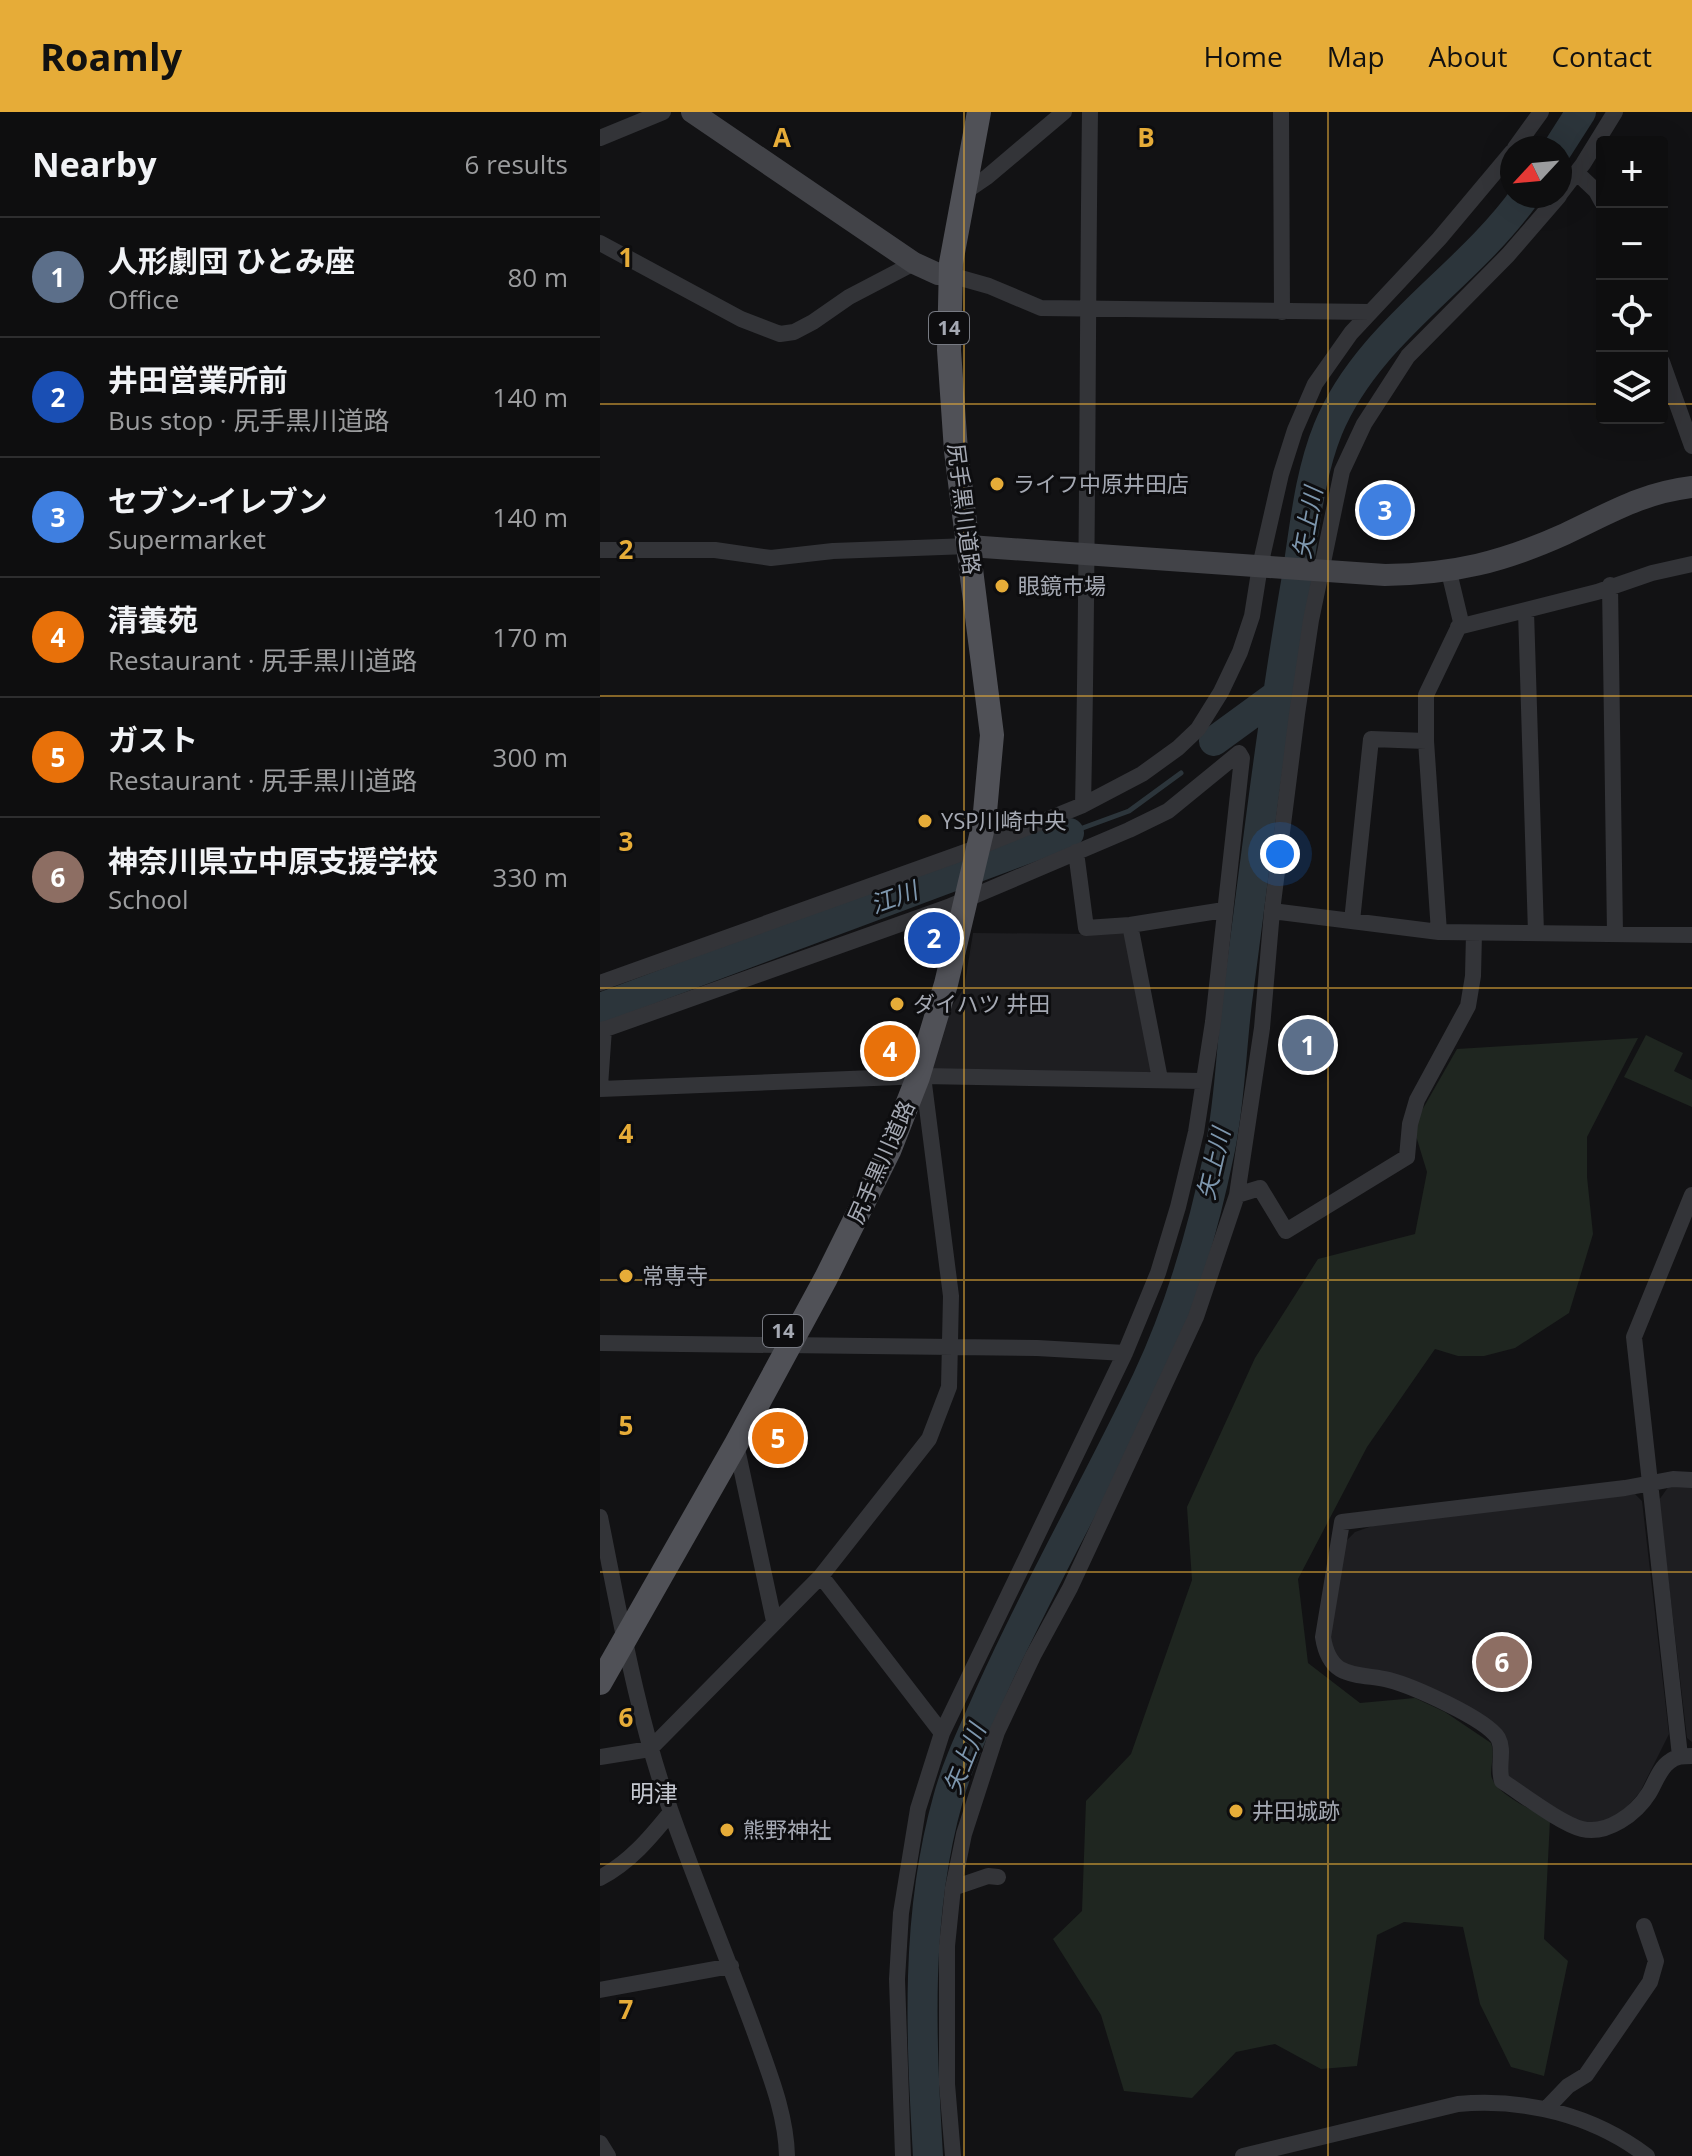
<!DOCTYPE html>
<html lang="en">
<head>
<meta charset="utf-8">
<style>
	body { margin:0; font-family:"Open Sans","Noto Sans JP",sans-serif; background:#1c1c1d; color:#f1f3f6 }
	.controls { position:absolute; right:24px; top:24px; display:grid; overflow:hidden; border-radius:8px; box-shadow:0 8px 32px #0002 }
	.controls button { width:72px; height:72px; display:grid; place-items:center; padding:0; border:0; border-bottom:2px solid #2e2e2f; background:#0e0e0f; color:#f1f3f6; font:40px sans-serif }
	.compass { position:absolute; left:900px; top:24px; width:72px; height:72px; border-radius:50%; background:#0e0e0f; box-shadow:0 8px 32px #0002; rotate:244deg }
	.you { position:absolute; left:680px; top:742px; width:28px; height:28px; margin:-20px; border:6px solid #fff; border-radius:50%; background:#1a73e8; box-shadow:0 0 0 12px #1a73e833 }
	.badge { display:grid; place-items:center; width:52px; height:52px; border-radius:50%; background:#e6ac38; color:#fff; font-size:26px; font-weight:700 }
	.pin { position:absolute; translate:-50% -50%; border:4px solid #fff; box-shadow:0 2px 8px #0006 }
	.list { margin:0; padding:0; list-style:none }
	h2 { display:flex; justify-content:space-between; align-items:center; height:104px; margin:0; padding:0 32px; font-size:34px }
	h2 small { font-size:26px; font-weight:400; color:#9b9c9e }
	.list li { display:grid; grid-template-columns:52px 1fr auto; gap:24px; align-items:center; box-sizing:border-box; height:120px; padding:0 32px; border-top:2px solid #2e2e2f }
	.list b { display:block; font-size:30px; white-space:nowrap }
	.list p { margin:0; font-size:26px; white-space:nowrap; color:#9b9c9e }
	.list em { font-size:26px; font-style:normal; color:#9b9c9e }
	.icon { flex:none; width:44px; height:44px; fill:none; stroke:currentColor; stroke-width:2; stroke-linecap:round; stroke-linejoin:round }
	.map { position:relative; flex:none; width:1092px; height:2044px; overflow:hidden }
	header { display:flex; align-items:center; gap:48px; box-sizing:border-box; height:112px; padding:0 40px; background:#e6ac38; color:#111 }
	header strong { font-size:38px }
	nav { display:flex; gap:44px; margin-inline-start:auto; font-size:28px }
	main { display:flex }
	aside { flex:1; background:#0e0e0f }
	.map>svg:first-child { display:block }
	.built { fill:#1e1e21 }
	.green { fill:#1f2620 }
	.lines { fill:none; stroke-linecap:round; stroke-linejoin:round }
	.stream { stroke:#2c353b; stroke-width:5 }
	.river { stroke:#2c353b; stroke-width:30 }
	.street { stroke:#333438; stroke-width:16 }
	.secondary { stroke:#424348; stroke-width:22 }
	.primary { stroke:#505157; stroke-width:24 }
	.grid { fill:none; stroke:#e6ac38; stroke-width:2; stroke-opacity:0.55 }
	.poi-dot { fill:#e6ac38; stroke:#0d0d0f; stroke-width:3 }
	.labels { text-anchor:middle; stroke-width:6; stroke-linejoin:round; paint-order:stroke }
	.shield { fill:#0d0d0f; stroke:#777a82; stroke-width:2 }
	.shield-label { font-size:20px; font-weight:bold; fill:#a5a9b3 }
	.poi-label { font-size:22px; fill:#a5a9b3; stroke:#0d0d0f; text-anchor:start }
	.street-label { font-size:22px; fill:#a5a9b3; stroke:#0d0d0f }
	.water-label { font-size:24px; font-style:italic; fill:#7d96ad; stroke:#0d0d0f }
	.neighbourhood-label { font-size:24px; fill:#c5c8d0; stroke:#0d0d0f }
	.grid-label { font-size:26px; text-anchor:middle; font-weight:bold; fill:#e6ac38; stroke:#0d0d0f; stroke-width:6; stroke-linejoin:round; paint-order:stroke }
</style>
</head>
<body>
<header>
<strong>Roamly</strong>
<nav><a>Home</a><a>Map</a><a>About</a><a>Contact</a></nav>
</header>
<main>
<aside>
<h2>Nearby<small>6 results</small></h2>
<ul class="list">
<li><span class="badge" style="background:#5c6f8a">1</span><div><b>人形劇団 ひとみ座</b><p>Office</p></div><em>80 m</em></li>
<li><span class="badge" style="background:#1a4fb4">2</span><div><b>井田営業所前</b><p>Bus stop · 尻手黒川道路</p></div><em>140 m</em></li>
<li><span class="badge" style="background:#3f7fe0">3</span><div><b>セブン-イレブン</b><p>Supermarket</p></div><em>140 m</em></li>
<li><span class="badge" style="background:#e8710a">4</span><div><b>清養苑</b><p>Restaurant · 尻手黒川道路</p></div><em>170 m</em></li>
<li><span class="badge" style="background:#e8710a">5</span><div><b>ガスト</b><p>Restaurant · 尻手黒川道路</p></div><em>300 m</em></li>
<li><span class="badge" style="background:#8d6e63">6</span><div><b>神奈川県立中原支援学校</b><p>School</p></div><em>330 m</em></li>
</ul>
</aside>
<div class="map">
<svg width="1092" height="2044" viewBox="0 0 1092 2044">
	<rect width="100%" height="100%" fill="#121214"/>
	<!-- built -->
	<path class="built" d="M519,820L527,822L553,957L544,965L336,960L331,953L346,903L364,876L373,821L491,822Z
		M1069,1374L1092,1375V1630L1087,1626L1059,1388Z
		M1035,1382L1042,1389L1069,1622L1040,1680L1027,1695L1008,1709L991,1714L980,1711L906,1666L900,1622L746,1552L738,1548L727,1527L745,1430L755,1420L772,1414Z"/>
	<!-- green -->
	<path class="green" d="M1046,923L1083,941L1074,959L1092,968V995L1024,965Z
		M1038,926L987,1025V1065L993,1122L969,1201L915,1236L884,1244H858L835,1237L767,1335L698,1467L708,1551L760,1591L815,1586L845,1600L891,1631C895,1642 891,1651 891,1662C892,1681 935,1699 950,1708L944,1827L968,1849L944,1964L911,1955L880,1892L863,1815L804,1810L777,1823L757,1954L721,1957L675,1932L636,1940L592,1986L524,1979L501,1903L453,1827L482,1799L486,1689L531,1642L592,1468L587,1395L655,1246L718,1147L815,1122L827,1060L813,1014L857,937Z"/>
	<g class="lines">
		<!-- stream -->
		<path class="stream" d="M469,721L529,699L581,661"/>
		<!-- river -->
		<path class="river" d="M958,36L981,0
			M614,629L677,583
			M0,896L469,721
			M328,2044C321,1924 315,1804 348,1687C358,1650 376,1615 391,1580C439,1473 497,1373 547,1268C581,1196 604,1115 620,1037C630,989 631,938 637,890C655,754 671,617 694,482C704,427 707,369 728,317C768,220 866,167 925,84"/>
		<!-- street -->
		<path class="street" d="M681,0L682,200
			M0,26L63,0
			M915,36L941,0
			M976,60L996,79L1002,90
			M365,80L387,65L464,0
			M960,82L983,52L1015,0
			M0,131L141,207L180,222L194,220L213,210L249,185L314,151
			M350,163L389,174L441,196L770,200
			M1062,250L1092,334
			M0,438H115L171,446L233,439L369,434
			M1010,473L1015,822
			M926,499L936,821
			M858,515L997,480L1052,461L1092,452
			M483,693C488,462 487,231 490,0
			M476,740L486,816L530,813L624,798
			M672,799L839,820L1092,823
			M752,809L771,627L826,629
			M530,813L560,967
			M839,820L826,629V583L861,510L849,460
			M0,871L379,735L483,693L542,662L578,636L598,617L621,580L640,540L652,504L660,454L681,362L695,318L715,272L751,221L839,127L912,40
			M0,919L348,795L529,718L568,699L639,641L642,646L613,910L596,1020L578,1095L558,1161L525,1241L342,1621L318,1697L301,1801L297,1867L303,2044
			M0,974L4,917
			M0,977L323,964L602,969
			M637,1083L660,1076L686,1119L807,1045L810,1012L817,988L868,894L873,864L874,821
			M0,1231L437,1236L525,1241
			M136,1332L174,1509
			M1092,1368L1073,1367L1025,1376L742,1410L723,1525C725,1538 729,1550 740,1557C754,1565 774,1564 789,1568C812,1574 885,1606 898,1626C905,1639 897,1655 902,1669C921,1681 961,1712 982,1717C1007,1723 1036,1702 1049,1681C1055,1671 1060,1656 1069,1650C1076,1644 1083,1644 1092,1644
			M0,1405C20,1504 37,1605 71,1700C97,1774 128,1847 155,1921C169,1961 186,2001 187,2044
			M221,1464L342,1621
			M1080,1644L1034,1225L1092,1083
			M0,1645L50,1637L221,1464L329,1327L349,1275L351,1184L323,964
			M0,1766C30,1750 50,1726 71,1700
			M353,1776L388,1764L398,1765
			M0,1878L131,1854
			M946,1997L968,1974L986,1963L1050,1870L1056,1849L1044,1814
			M0,2031L8,2044
			M353,2044L347,1972V1834L353,1776L364,1722L397,1620L433,1544L470,1476L596,1205L637,1083L662,916L672,799L697,602L711,508L742,359L764,312L808,244L908,143L959,84
			M643,2044L858,1992C925,1986 993,2003 1047,2044"/>
		<!-- secondary -->
		<path class="secondary" d="M92,0L314,151L338,162L350,163
			M369,434L785,463C854,462 903,450 965,422C1010,401 1042,381 1092,375"/>
		<!-- primary -->
		<path class="primary" d="M0,1571L136,1332L226,1166L289,1039L318,965L346,872L384,711L392,623L356,339L349,238L351,151L379,0"/>
	</g>
	<!-- grid -->
	<path class="grid" d="M364,0V2044M728,0V2044M0,292H1002M1062,292H1092M0,584H1092M0,876H1092M0,1168H1092M0,1460H1092M0,1752H1092"/>
	<!-- markers -->
	<g class="poi-dot">
		<circle cx="397" cy="372" r="8"/>
		<circle cx="402" cy="474" r="8"/>
		<circle cx="325" cy="709" r="8"/>
		<circle cx="297" cy="892" r="8"/>
		<circle cx="26" cy="1164" r="8"/>
		<circle cx="636" cy="1699" r="8"/>
		<circle cx="127" cy="1718" r="8"/>
	</g>
	<g class="labels">
		<!-- shield labels -->
		<g class="shield">
			<rect x="329" y="200" width="40" height="32" rx="6"/>
			<rect x="163" y="1203" width="40" height="32" rx="6"/>
		</g>
		<g class="shield-label">
			<text x="349" y="223">14</text>
			<text x="183" y="1226">14</text>
		</g>
		<!-- poi labels -->
		<g class="poi-label">
			<text x="413" y="380">ライフ中原井田店</text>
			<text x="418" y="482">眼鏡市場</text>
			<text x="341" y="717">YSP川崎中央</text>
			<text x="313" y="900">ダイハツ 井田</text>
			<text x="42" y="1172">常専寺</text>
			<text x="652" y="1707">井田城跡</text>
			<text x="143" y="1726">熊野神社</text>
		</g>
		<!-- street labels -->
		<g class="street-label">
			<text transform="translate(364 397) rotate(83)" y="8">尻手黒川道路</text>
			<text transform="translate(281 1050) rotate(-66)" y="8">尻手黒川道路</text>
		</g>
		<!-- water labels -->
		<g class="water-label">
			<text transform="translate(708 411) rotate(-80)" y="8">矢上川</text>
			<text transform="translate(294 786) rotate(-20)" y="8">江川</text>
			<text transform="translate(614 1052) rotate(-77)" y="8">矢上川</text>
			<text transform="translate(365 1647) rotate(-68)" y="8">矢上川</text>
		</g>
		<!-- neighbourhood labels -->
		<g class="neighbourhood-label">
			<text x="54" y="1690">明津</text>
		</g>
	</g>
	<g class="grid-label">
		<text x="182" y="35">A</text>
		<text x="546" y="35">B</text>
		<text x="26" y="155">1</text>
		<text x="26" y="447">2</text>
		<text x="26" y="739">3</text>
		<text x="26" y="1031">4</text>
		<text x="26" y="1323">5</text>
		<text x="26" y="1615">6</text>
		<text x="26" y="1907">7</text>
	</g>
</svg>
<div class="controls">
<button>+</button>
<button>−</button>
<button><svg class="icon" aria-label="locate" viewBox="0 0 24 24"><circle cx="12" cy="12" r="6"/><path d="M12 2v4M12 18v4M2 12h4M18 12h4"/></svg></button>
<button><svg class="icon" aria-label="layers" viewBox="0 0 24 24"><path d="M12 4l9 5-9 5-9-5zM3 14l9 5 9-5"/></svg></button>
</div>
<svg class="compass" viewBox="-18 -18 36 36"><path d="M0-13l5 13h-10z" fill="#e53935"/><path d="M0 13l5-13h-10z" fill="#9b9c9e"/></svg>
<div class="you"></div>
<div class="pin badge" style="left:708px;top:933px;background:#5c6f8a">1</div>
<div class="pin badge" style="left:334px;top:826px;background:#1a4fb4">2</div>
<div class="pin badge" style="left:785px;top:398px;background:#3f7fe0">3</div>
<div class="pin badge" style="left:290px;top:939px;background:#e8710a">4</div>
<div class="pin badge" style="left:178px;top:1326px;background:#e8710a">5</div>
<div class="pin badge" style="left:902px;top:1550px;background:#8d6e63">6</div>
</div>
</main>
</body>
</html>
